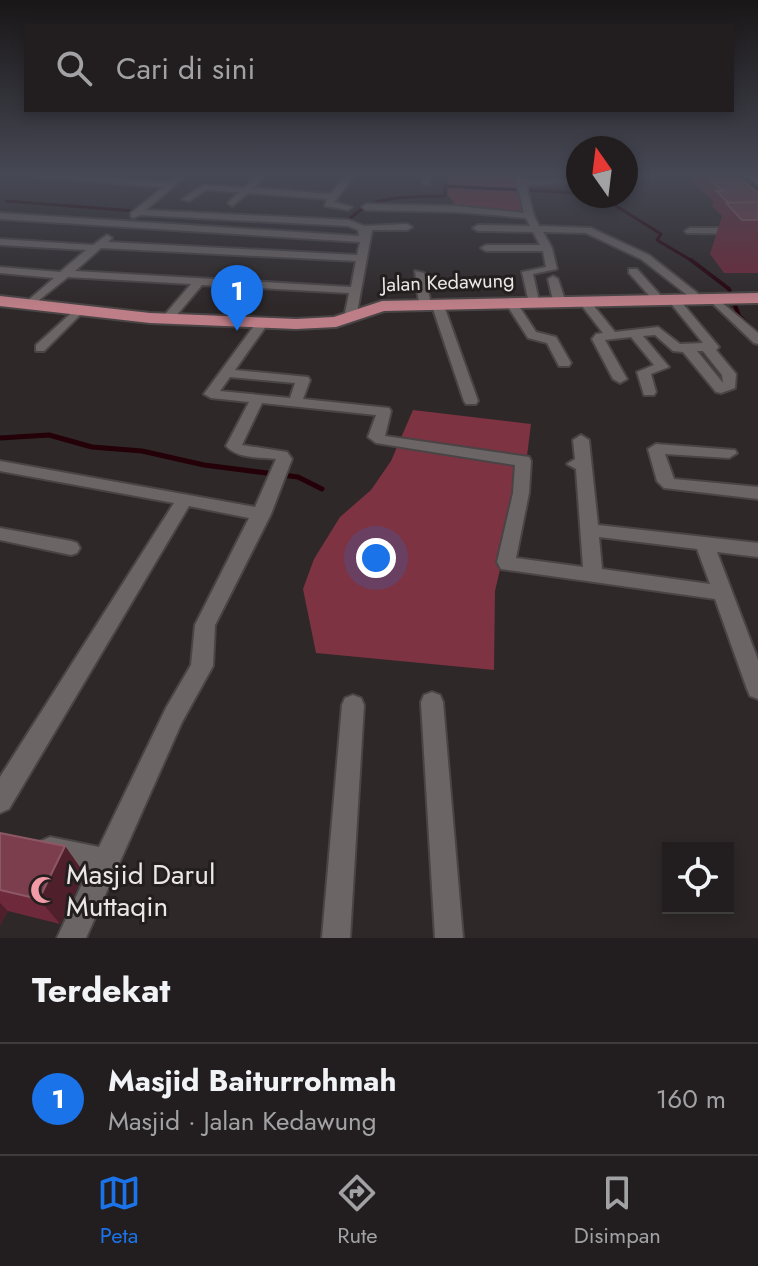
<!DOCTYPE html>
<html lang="id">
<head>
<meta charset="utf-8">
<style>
	body { margin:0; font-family:Jost,sans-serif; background:#2a2728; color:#f1f3f6 }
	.controls { position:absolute; right:24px; bottom:24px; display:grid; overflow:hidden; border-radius:0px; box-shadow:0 4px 12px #0003 }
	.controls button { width:72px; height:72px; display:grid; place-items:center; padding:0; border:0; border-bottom:2px solid #3f3c3d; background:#221e1f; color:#f1f3f6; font:40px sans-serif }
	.compass { position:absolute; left:566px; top:136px; width:72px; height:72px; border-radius:50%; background:#221e1f; box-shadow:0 4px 12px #0003; rotate:346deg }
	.you { position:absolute; left:376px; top:558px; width:28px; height:28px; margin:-20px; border:6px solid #fff; border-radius:50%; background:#1a73e8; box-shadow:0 0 0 12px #1a73e833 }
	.badge { display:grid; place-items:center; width:52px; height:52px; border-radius:50%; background:#1a73e8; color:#fff; font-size:26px; font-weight:700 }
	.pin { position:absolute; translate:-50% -66px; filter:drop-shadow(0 2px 4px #0008) }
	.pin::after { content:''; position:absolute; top:42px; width:28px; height:24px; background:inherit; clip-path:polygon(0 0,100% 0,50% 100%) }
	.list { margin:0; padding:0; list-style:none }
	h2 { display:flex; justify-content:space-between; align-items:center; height:104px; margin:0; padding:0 32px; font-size:34px }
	h2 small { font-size:26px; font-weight:400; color:#a2a2a4 }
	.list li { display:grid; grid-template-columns:52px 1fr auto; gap:24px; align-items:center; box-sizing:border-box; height:112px; padding:0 32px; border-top:2px solid #3f3c3d }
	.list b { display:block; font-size:30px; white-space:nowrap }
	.list p { margin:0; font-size:26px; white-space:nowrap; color:#a2a2a4 }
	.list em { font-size:26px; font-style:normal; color:#a2a2a4 }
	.icon { flex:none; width:44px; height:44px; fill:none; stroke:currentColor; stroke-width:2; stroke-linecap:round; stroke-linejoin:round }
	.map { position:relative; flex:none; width:758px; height:938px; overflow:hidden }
	.search { position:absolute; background:#221e1f; box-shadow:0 4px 12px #0003; left:24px; right:24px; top:24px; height:88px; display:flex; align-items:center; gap:20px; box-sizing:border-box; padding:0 28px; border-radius:0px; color:#a2a2a4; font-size:30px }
	.sheet { height:216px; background:#221e1f }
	nav { display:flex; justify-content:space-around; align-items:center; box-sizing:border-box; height:112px; border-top:2px solid #3f3c3d; background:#221e1f; font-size:22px; color:#a2a2a4 }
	nav a { display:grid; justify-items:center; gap:4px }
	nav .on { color:#1a73e8 }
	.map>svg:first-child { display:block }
	.green { fill:#7e3342 }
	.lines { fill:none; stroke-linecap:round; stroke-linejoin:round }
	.stream-far2 { stroke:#240109; stroke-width:3 }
	.stream-far1 { stroke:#240109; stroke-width:4 }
	.stream { stroke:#240109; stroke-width:5 }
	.minor-casing { stroke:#494445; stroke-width:4 }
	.primary-casing { stroke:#494445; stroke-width:4 }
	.minor { fill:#6c6565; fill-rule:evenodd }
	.primary { fill:#bd7e87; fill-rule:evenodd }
	.wall { fill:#6e293a }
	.shaded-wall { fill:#4f202b }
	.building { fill:#7c3e4d; stroke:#8d5865; stroke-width:2 }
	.labels { text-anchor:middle; stroke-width:6; stroke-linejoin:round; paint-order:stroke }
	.far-street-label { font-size:20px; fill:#ebe7e8; stroke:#241f1f }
	.near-poi-label { font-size:28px; fill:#ebe7e8; stroke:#241f1f; text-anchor:start }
</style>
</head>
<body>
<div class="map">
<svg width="758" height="938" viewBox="0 0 758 938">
	<rect width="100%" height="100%" fill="#2e2829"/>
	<!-- green -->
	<path class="green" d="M449,175H516L525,215L460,211L448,195Z
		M413,410L531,424L527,456H519L516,501L495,591L494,670L316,653L303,589L314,559L340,517L371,490L391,461Z"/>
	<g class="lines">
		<!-- stream-far2 -->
		<path class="stream-far2" d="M600,196L661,234L657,240L694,262
			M6,201L135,211
			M347,222C372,193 410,197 445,196V186L578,193"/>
		<!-- stream-far1 -->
		<path class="stream-far1" d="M691,260L729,289L739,316L758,334"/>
		<!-- stream -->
		<path class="stream" d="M0,438L49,435L92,447L142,451L204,465L298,477L322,489"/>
		<!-- minor casing -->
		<g class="minor-casing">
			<path id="minor" d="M16,175H63L169,182L178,175H187L146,210L349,220L364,226L407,224L412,227L407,230H372L356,318L350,322L344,318L349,293L202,285L171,322L167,323L161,319L191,284L68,277L29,308L25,307V303L54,278L0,273V267L60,272L86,250L0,245V239L93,245L107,235L112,238L108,242L357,255L360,242L0,219V213L359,236L358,230L348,226L140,215L134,218L131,217V213L163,187ZM101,248L356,261L351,287L75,271Z
				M258,175H267L253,188L331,194L346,175H355L334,202L352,207L348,210L325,206L327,199L248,193L232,206L228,203L239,192L206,190L189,201L182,199L204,185L244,188Z
				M423,175H431L429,184H423Z
				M515,175H523L524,180L565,179L569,181L565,183L526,185L534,216L539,226L591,228L649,255L705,299L695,301L641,259L586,233L543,232L552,248L557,269L533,274L539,301L529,303L522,272L546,267L543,251H486L481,248L486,245H540L533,232L478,231L473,228L478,225L530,226L526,218L457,212L366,210L362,207L366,204L457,206L524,213Z
				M690,228H758V234L687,233L685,231Z
				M629,269H637L663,298V302H655L629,273Z
				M415,271L424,273L431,304L429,306L419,304Z
				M553,276L558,279L565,300L563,302L553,300L548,279Z
				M714,296L758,333V344L754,343L710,301L708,299Z
				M674,297L678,298L719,347L716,350L736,374L735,388L721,393L716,392L683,352L673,351L655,335L643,336L669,367L651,374L656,392L654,395H644L637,372L654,365L631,337L605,340L627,379L620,383L613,379L592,339L596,334L603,333L579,302L581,300H589L615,332L658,327L680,344L703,343L668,300ZM697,351H703L722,375L723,383Z
				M511,299L515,300L536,332L556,337L571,363L569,366H559L547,343L528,338L505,302Z
				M437,300L443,303L478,401L476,404H466L464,401L431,303Z
				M78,307L84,311L44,351H36V345Z
				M263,318L269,322L235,370L308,377L310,380L303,399L389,408L391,411L385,436L529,457L531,461L529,493L516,558L583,567L576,469L567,464L575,459L573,440L581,435L589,440L598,525L758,543V557L717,552L758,660V699L750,696L747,689L715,599L501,569L497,562L513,493L515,465L376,443L368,437L376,415L262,403L242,445L287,452L292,459L271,514L215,625L213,666L182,722L86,938H57L88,871L41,859L37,850L41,841L50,837L99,847L166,708L191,665L195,625L249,518L189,506L9,809L0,813V777L174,503L0,471V461L255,507L276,459C259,457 238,459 226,446L249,402L211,398L204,394L259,319ZM230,377L295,383L290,398L220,391ZM599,537L697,549L710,584L602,569Z
				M656,444L735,450L737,453L729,458L665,454L674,479L758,487V499L664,488L657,481L648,449Z
				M0,528L71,541L77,543L80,548L77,553L71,555L0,540Z
				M432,692L440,695L443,702L463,938H435L421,702L424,695Z
				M353,695L361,698L364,705L350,938H322L342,705L345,698Z"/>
		</g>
		<!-- primary casing -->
		<g class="primary-casing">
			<path id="primary" d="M745,175H758V184Z
				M758,293V303L384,311L336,327L296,329L150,323L0,306V296L150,313L296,319L334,317L382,301Z"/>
		</g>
		<!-- minor -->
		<use href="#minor" class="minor"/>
		<!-- primary -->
		<use href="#primary" class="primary"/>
	</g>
	<!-- wall -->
	<path class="wall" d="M694,175H737L758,193V273H724L710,254L722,216L712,206L713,201L692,182Z
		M0,833L65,846L84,873L60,924L8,911L0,925Z"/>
	<!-- shaded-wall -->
	<path class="shaded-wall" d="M65,846L84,873L60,924L39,899Z
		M0,903L8,911L0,925Z"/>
	<!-- building -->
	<path class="building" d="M705,175H737L758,193V202L729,203L716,191H723Z
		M758,202V220H742L726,203Z
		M0,833L65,846L39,899L0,890Z"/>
	<!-- sky -->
	<linearGradient id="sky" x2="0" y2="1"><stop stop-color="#191617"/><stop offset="0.57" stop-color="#464854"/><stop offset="1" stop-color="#464854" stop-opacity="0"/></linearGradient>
	<rect width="758" height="307" fill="url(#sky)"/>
	<!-- icons -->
	<defs>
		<g id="mosque-bare" transform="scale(2.16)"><path d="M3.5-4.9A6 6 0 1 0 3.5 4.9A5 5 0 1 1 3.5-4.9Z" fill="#f39aa7" stroke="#241f1f" stroke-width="2.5" paint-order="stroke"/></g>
	</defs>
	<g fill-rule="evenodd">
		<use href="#mosque-bare" x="44" y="890"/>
	</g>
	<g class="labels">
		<!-- far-street labels -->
		<g class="far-street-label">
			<text transform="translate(448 282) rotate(-2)" y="7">Jalan Kedawung</text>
		</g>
		<!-- near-poi labels -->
		<g class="near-poi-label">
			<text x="66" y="884">Masjid Darul<tspan x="66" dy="32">Muttaqin</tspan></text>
		</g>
	</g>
</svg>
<div class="controls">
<button><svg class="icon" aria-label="locate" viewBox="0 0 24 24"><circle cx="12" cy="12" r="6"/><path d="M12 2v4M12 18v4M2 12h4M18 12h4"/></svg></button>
</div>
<svg class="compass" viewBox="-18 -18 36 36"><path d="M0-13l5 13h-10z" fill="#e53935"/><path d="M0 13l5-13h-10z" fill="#a2a2a4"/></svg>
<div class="you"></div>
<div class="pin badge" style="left:237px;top:331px">1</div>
<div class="search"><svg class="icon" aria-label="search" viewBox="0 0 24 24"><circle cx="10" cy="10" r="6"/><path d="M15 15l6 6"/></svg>Cari di sini</div>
</div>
<section class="sheet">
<h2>Terdekat<small></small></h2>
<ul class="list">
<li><span class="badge">1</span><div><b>Masjid Baiturrohmah</b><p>Masjid · Jalan Kedawung</p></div><em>160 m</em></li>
</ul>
</section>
<nav>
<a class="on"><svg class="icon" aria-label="map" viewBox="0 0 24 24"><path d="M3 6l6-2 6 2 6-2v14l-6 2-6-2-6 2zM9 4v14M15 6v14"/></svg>Peta</a>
<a><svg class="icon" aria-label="directions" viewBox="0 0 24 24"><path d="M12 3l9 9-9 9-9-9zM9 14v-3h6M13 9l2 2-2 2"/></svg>Rute</a>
<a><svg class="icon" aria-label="saved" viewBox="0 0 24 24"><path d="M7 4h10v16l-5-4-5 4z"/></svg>Disimpan</a>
</nav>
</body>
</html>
